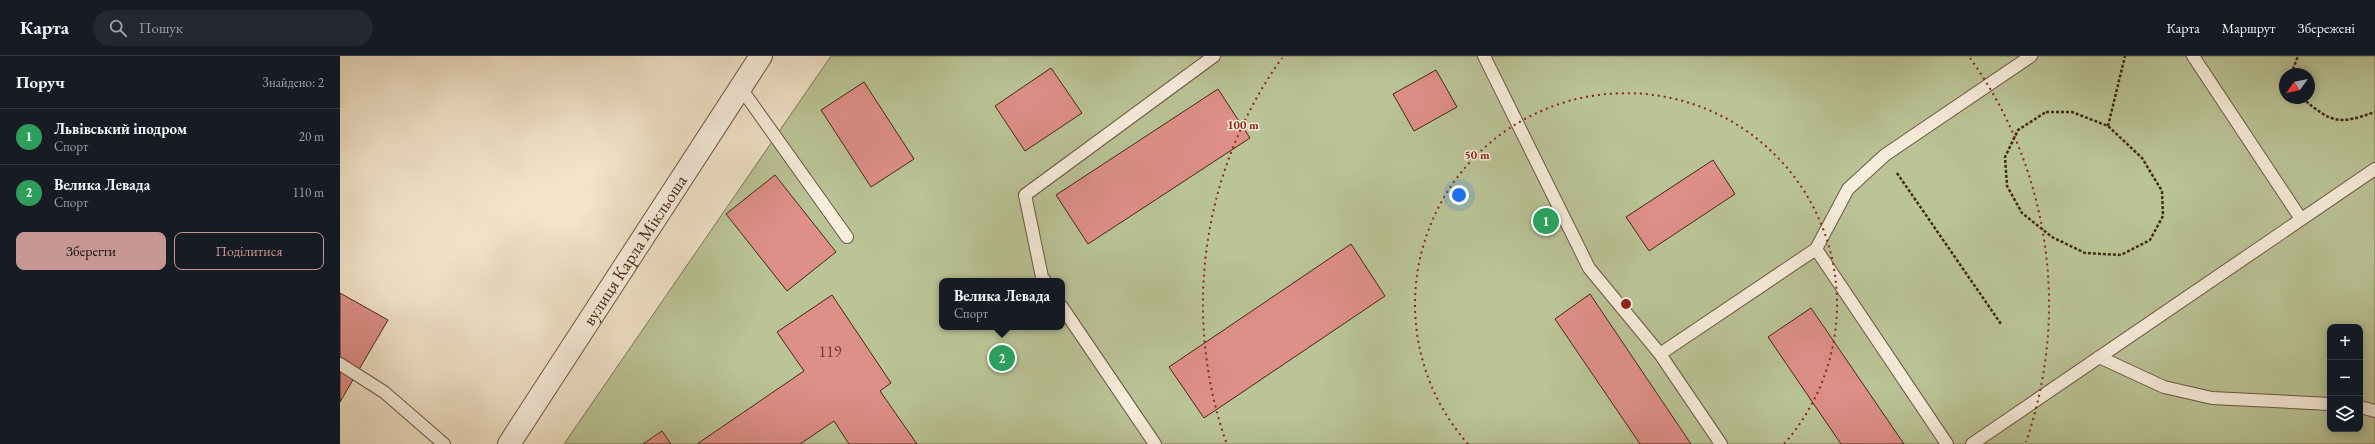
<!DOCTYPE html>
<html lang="uk">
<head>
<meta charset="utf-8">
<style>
	body { margin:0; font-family:"EB Garamond",serif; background:#242831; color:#f1f3f6 }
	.controls { position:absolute; right:12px; bottom:12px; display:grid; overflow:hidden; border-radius:8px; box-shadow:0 2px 10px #0003 }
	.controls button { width:36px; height:36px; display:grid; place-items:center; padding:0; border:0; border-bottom:1px solid #363941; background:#171b24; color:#f1f3f6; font:20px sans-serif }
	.compass { position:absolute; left:1939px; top:12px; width:36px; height:36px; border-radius:50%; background:#171b24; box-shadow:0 2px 10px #0003; rotate:237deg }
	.you { position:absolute; left:1119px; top:139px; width:14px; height:14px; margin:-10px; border:3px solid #fff; border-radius:50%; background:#1a73e8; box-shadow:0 0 0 6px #1a73e833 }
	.badge { display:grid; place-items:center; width:26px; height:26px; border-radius:50%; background:#c59692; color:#fff; font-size:13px; font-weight:700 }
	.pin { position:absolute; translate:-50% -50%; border:2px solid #fff; box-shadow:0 1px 4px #0006 }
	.popup { position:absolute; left:599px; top:222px; width:126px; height:52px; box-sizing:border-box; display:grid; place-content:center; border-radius:8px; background:#171b24; filter:drop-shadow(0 1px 3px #0005); font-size:13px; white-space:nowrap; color:#9ea1a6 }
	.popup b { font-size:15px; color:#f1f3f6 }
	.popup::after { content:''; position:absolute; left:50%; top:100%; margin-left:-8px; border:8px solid transparent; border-top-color:#171b24 }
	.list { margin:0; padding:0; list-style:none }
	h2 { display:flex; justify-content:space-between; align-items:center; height:52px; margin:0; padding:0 16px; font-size:17px }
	h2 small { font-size:13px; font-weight:400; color:#9ea1a6 }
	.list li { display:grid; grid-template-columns:26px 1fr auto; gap:12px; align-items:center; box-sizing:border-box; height:56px; padding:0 16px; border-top:1px solid #363941 }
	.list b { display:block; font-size:15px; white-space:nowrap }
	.list p { margin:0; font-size:13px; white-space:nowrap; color:#9ea1a6 }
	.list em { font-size:13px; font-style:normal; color:#9ea1a6 }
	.actions { display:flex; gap:8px; padding:12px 16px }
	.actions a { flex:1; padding:9px 0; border:1px solid #c59692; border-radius:8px; text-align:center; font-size:14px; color:#c59692 }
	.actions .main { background:#c59692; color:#111 }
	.icon { flex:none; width:22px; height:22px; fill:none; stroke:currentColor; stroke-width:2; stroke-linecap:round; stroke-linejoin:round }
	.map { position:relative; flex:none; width:2035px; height:388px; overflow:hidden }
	header { display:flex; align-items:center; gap:24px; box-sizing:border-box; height:56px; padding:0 20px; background:#171b24; border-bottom:1px solid #363941 }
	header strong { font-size:19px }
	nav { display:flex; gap:22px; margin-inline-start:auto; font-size:14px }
	.search { width:280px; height:36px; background:#242831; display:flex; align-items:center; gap:10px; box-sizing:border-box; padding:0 14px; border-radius:22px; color:#9ea1a6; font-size:15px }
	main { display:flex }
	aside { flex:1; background:#171b24 }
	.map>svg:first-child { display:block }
	.green { fill:#bac496; stroke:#807657; fill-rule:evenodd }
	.building { fill:#de8f88; stroke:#452718 }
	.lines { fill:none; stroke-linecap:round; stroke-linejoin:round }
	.lane-casing { stroke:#705644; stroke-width:14 }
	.street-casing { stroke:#705644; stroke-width:24 }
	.path { stroke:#452718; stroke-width:2.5; stroke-dasharray:3 2; stroke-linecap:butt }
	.lane { stroke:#f7eddc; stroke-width:12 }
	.street { stroke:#f7eddc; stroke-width:22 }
	.ring { fill:none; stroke:#8f2418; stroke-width:2; stroke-dasharray:2 4 }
	.labels { text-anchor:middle; stroke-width:3; stroke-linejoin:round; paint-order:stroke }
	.number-label { font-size:16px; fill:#6b4134 }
	.street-label { font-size:18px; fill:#452718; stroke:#f7eddc }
	.centre { fill:#8f2418; stroke:#f7eddc; stroke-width:2 }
	.ring-label { font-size:12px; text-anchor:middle; font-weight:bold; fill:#8f2418; stroke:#f7eddc; stroke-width:3; stroke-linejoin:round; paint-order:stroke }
</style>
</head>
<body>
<header>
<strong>Карта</strong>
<div class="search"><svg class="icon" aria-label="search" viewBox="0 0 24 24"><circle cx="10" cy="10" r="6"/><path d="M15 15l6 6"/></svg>Пошук</div>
<nav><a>Карта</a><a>Маршрут</a><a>Збережені</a></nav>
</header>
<main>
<aside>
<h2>Поруч<small>Знайдено: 2</small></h2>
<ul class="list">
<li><span class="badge" style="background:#2e9e5b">1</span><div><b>Львівський іподром</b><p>Спорт</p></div><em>20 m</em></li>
<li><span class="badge" style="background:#2e9e5b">2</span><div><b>Велика Левада</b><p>Спорт</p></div><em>110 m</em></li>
</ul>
<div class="actions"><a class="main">Зберегти</a><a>Поділитися</a></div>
</aside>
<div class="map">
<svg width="2035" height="388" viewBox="0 0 2035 388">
	<rect width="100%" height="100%" fill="#f2e3c9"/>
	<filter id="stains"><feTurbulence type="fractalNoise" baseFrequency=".005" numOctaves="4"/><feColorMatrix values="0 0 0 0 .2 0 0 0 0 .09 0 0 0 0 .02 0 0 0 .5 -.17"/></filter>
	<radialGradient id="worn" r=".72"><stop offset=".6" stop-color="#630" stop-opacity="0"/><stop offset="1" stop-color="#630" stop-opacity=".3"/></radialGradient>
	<!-- green -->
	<path class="green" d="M491,0H2035V388H224ZM1945,18H1969V42H1945ZM602,225H722V271H602ZM1990,271H2020V373H1990Z"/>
	<!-- building -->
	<path class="building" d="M711,12L742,57L685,95L655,50Z
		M1096,14L1117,51L1074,75L1053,38Z
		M524,26L574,103L531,131L481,54Z
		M878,33L910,82L748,188L716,139Z
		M1373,104L1395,138L1309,195L1286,161Z
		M435,119L496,196L447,235L386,158Z
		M1011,188L1045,240L864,362L829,311Z
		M0,237L48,264L0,346Z
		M1250,238L1351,388H1300L1215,263Z
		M492,239L551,327L540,335L577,388H509L494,365L460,388H357L464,315L437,276Z
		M1471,252L1564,388H1501L1428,281Z
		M322,375L331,388H303Z"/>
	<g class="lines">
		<!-- lane casing -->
		<g class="lane-casing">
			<path id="lane" d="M1144,0L1249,212L1320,298L1381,388
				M1853,0L1961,163
				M400,31L507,181
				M1476,193L1607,388
				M705,225L702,221L685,139L874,0
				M722,251L815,388
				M1320,298L1476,193L1508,133L1545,99L1691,0
				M1759,301L1824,331L1872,342L1990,348
				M0,308L44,336L104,388
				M2020,351L2035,355
				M1632,388L2035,113"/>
		</g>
		<!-- street casing -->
		<g class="street-casing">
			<g id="street">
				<path id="s1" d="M169,388L421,0"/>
			</g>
		</g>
		<!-- path -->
		<path class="path" d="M1951,18L1958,0
			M1962,42C1992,67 1998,69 2035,56
			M1706,56H1732L1768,70L1802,102L1822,135L1823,160L1810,184L1781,199L1745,197L1712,181L1682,157L1667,130L1665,101L1678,74Z
			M1768,70L1785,0
			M1557,117L1661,268"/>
		<!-- lane -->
		<use href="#lane" class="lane"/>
		<!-- street -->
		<use href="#street" class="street"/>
	</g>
	<!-- distance rings -->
	<g class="ring">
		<path d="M1128 388A211 211 0 1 1 1444 388"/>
		<path d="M886 386A423 423 0 0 1 942 2M1630 2A423 423 0 0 1 1686 386"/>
	</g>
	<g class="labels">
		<!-- number labels -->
		<g class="number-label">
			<text x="490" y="301">119</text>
		</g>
		<!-- street labels -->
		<g class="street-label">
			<text dy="6" stroke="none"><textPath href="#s1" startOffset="231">вулиця Карла Мікльоша</textPath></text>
		</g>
	</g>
	<circle cx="1286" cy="248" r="6" class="centre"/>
	<g class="ring-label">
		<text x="903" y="73">100 m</text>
		<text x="1137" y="103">50 m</text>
	</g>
	<rect width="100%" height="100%" filter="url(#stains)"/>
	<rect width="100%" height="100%" fill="url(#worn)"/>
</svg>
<div class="controls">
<button>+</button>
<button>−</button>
<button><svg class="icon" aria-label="layers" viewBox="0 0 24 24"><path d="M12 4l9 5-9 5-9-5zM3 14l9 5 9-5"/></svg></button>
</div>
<svg class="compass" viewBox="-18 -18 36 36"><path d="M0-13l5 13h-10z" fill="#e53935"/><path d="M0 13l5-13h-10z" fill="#9ea1a6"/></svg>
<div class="you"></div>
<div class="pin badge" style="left:1206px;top:165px;background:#2e9e5b">1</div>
<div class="pin badge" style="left:662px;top:302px;background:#2e9e5b">2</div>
<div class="popup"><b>Велика Левада</b>Спорт</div>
</div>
</main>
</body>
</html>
